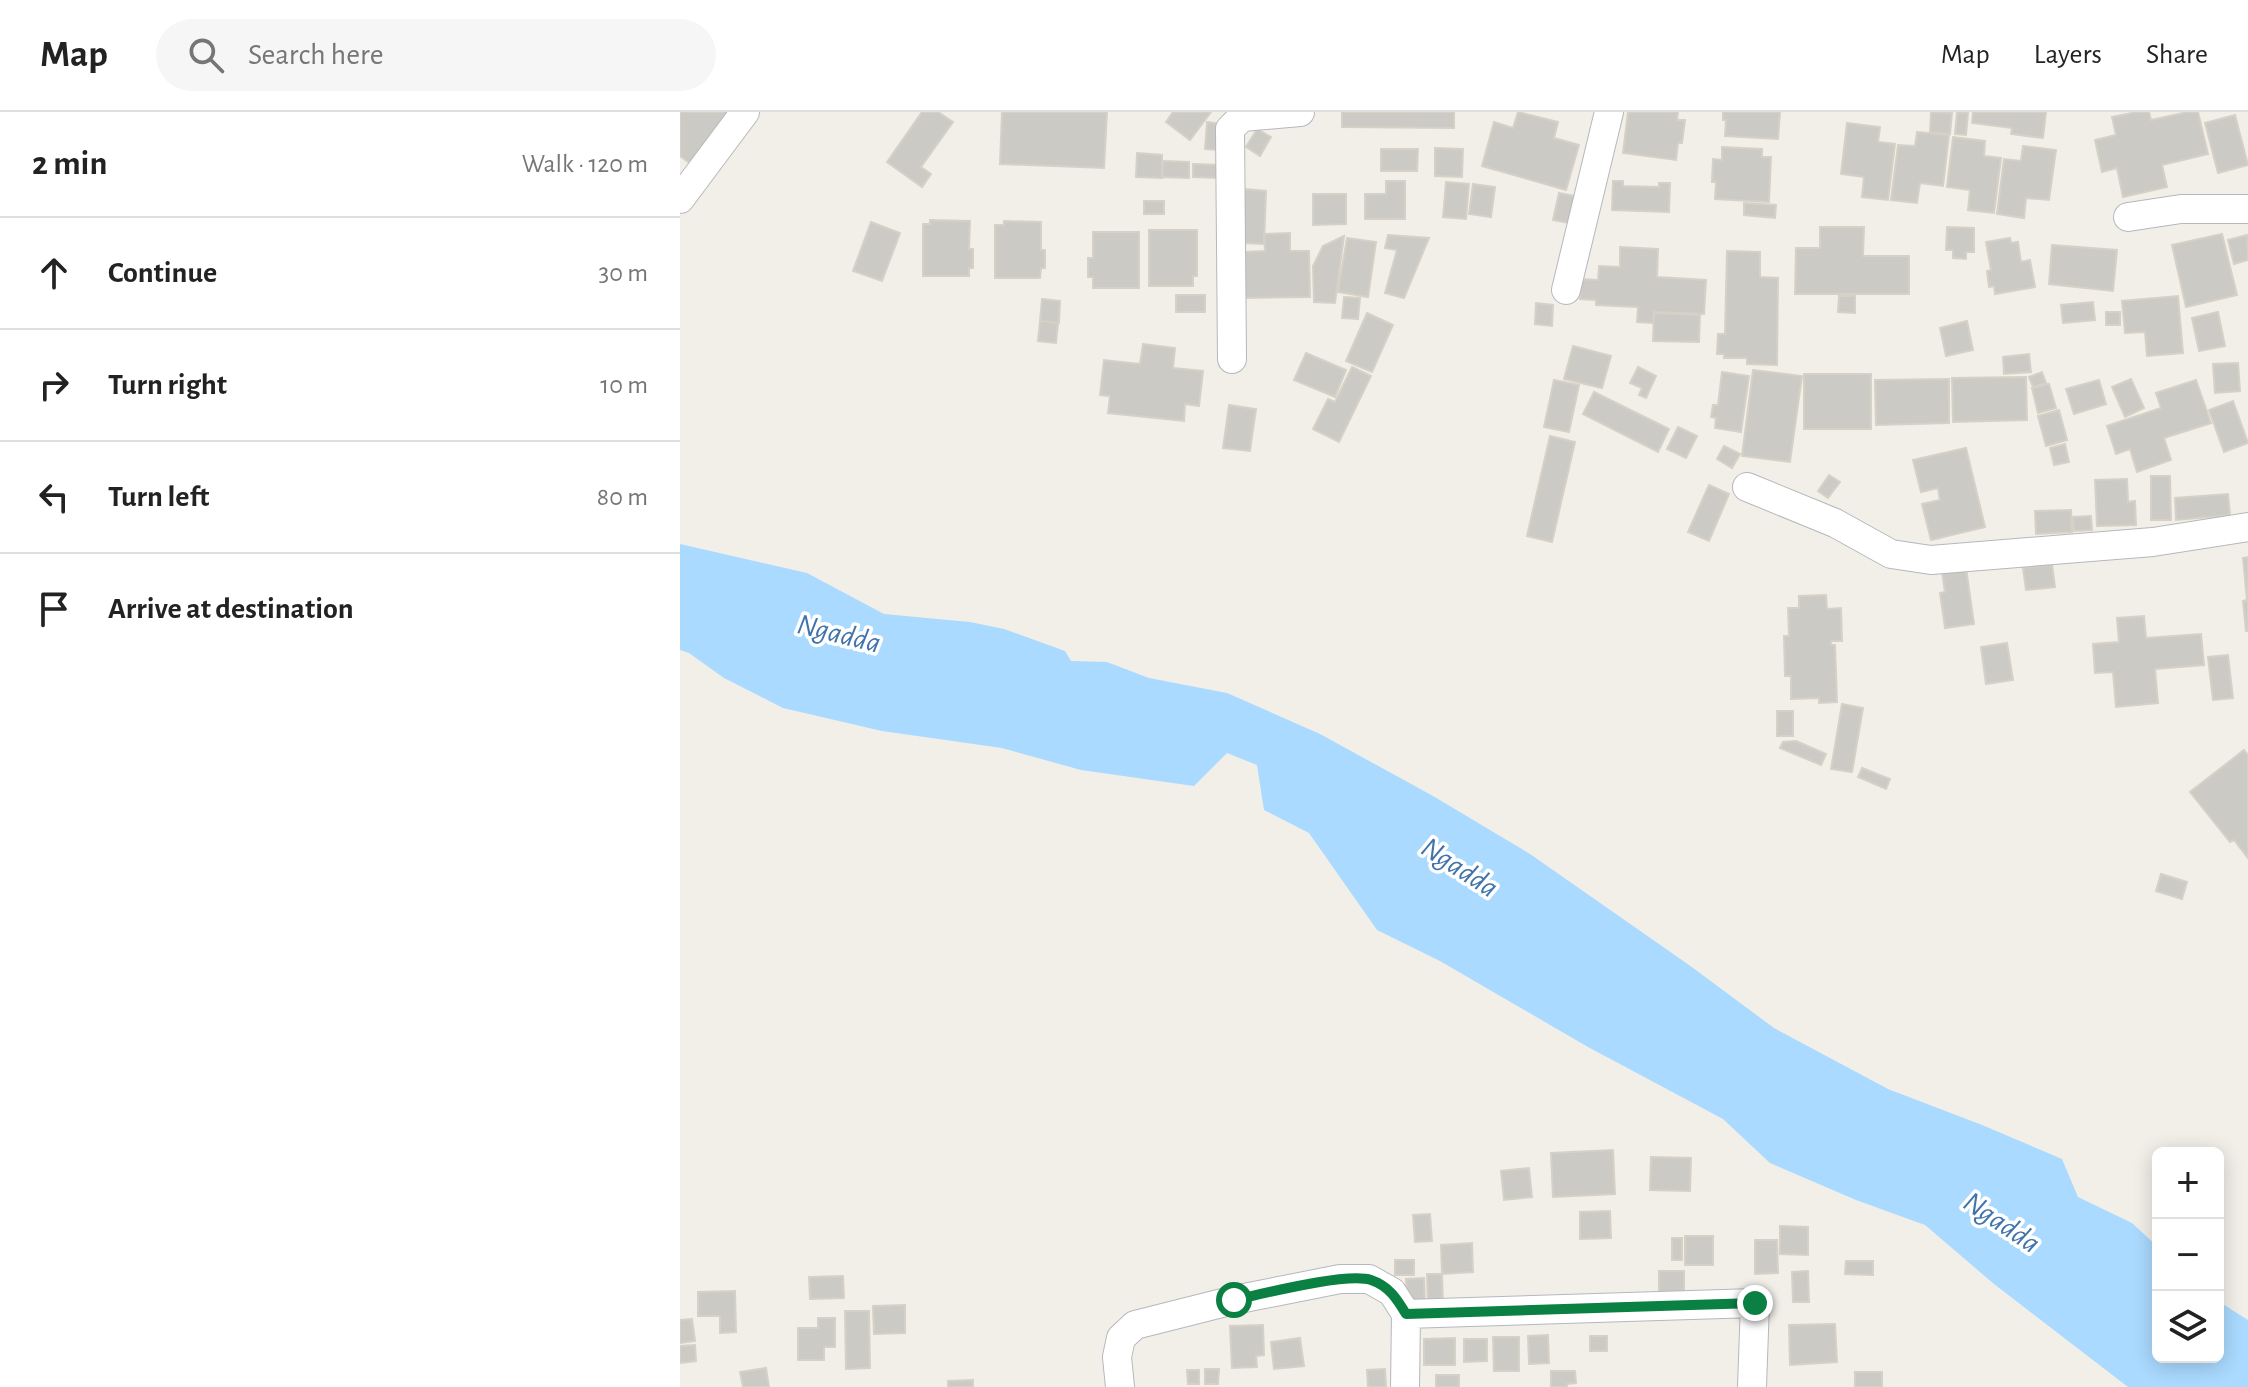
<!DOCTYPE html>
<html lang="en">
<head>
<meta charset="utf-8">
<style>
	body { margin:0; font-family:"Alegreya Sans",sans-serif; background:#f6f6f6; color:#222 }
	.controls { position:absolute; right:24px; bottom:24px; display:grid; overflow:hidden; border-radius:12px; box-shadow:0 4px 20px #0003 }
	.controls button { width:72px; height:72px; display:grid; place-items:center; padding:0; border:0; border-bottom:2px solid #e0e0e0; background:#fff; color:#222; font:40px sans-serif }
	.stop { position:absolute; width:24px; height:24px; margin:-18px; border:6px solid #0b8043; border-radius:50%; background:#fff }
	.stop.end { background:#0b8043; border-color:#fff; box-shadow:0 2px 8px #0008 }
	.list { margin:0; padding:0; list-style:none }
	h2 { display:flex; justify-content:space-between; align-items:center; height:104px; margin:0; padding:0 32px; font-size:34px }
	h2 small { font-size:26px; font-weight:400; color:#767676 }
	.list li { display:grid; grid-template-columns:52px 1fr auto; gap:24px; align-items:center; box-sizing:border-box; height:112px; padding:0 32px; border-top:2px solid #e0e0e0 }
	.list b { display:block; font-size:30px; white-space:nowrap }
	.list em { font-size:26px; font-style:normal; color:#767676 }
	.icon { flex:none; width:44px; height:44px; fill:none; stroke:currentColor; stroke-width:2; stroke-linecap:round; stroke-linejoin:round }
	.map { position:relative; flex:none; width:1568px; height:1275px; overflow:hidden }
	header { display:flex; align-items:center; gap:48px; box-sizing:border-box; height:112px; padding:0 40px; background:#fff; border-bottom:2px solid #e0e0e0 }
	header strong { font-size:38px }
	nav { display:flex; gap:44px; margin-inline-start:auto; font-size:28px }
	.search { width:560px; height:72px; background:#f6f6f6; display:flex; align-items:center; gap:20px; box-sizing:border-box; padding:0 28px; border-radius:44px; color:#767676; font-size:30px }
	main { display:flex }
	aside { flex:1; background:#fff }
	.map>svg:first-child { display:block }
	.water { fill:#aadaff }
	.building { fill:#cccac5; stroke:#d6d1c6; stroke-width:2 }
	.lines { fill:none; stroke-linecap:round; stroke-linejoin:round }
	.street-casing { stroke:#b5b8bc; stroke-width:30 }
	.street { stroke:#fff; stroke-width:28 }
	.route { stroke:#0b8043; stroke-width:10 }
	.labels { text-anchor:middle; stroke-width:7; stroke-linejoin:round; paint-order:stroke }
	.water-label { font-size:30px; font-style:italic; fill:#4174aa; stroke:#fff }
</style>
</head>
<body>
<header>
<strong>Map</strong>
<div class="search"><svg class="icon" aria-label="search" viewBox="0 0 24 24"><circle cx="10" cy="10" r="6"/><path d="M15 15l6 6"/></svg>Search here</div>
<nav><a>Map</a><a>Layers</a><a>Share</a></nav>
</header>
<main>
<aside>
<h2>2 min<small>Walk · 120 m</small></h2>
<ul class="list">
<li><svg class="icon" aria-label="ahead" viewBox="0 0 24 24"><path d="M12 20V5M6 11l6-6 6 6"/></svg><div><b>Continue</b></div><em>30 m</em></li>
<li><svg class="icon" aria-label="right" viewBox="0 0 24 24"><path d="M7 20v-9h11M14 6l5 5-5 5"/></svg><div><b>Turn right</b></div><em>10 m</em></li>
<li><svg class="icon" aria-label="left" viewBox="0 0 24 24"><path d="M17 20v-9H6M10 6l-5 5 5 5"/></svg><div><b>Turn left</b></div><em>80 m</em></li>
<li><svg class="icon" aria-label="arrive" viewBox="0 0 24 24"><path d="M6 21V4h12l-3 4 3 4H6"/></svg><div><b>Arrive at destination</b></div></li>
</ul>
</aside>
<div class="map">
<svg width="1568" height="1275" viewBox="0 0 1568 1275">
	<rect width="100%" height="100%" fill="#f1efe8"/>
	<!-- water -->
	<path class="water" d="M0,432L127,461L204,502L290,510L324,517L385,539L391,549L427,550L469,566L547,581L640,622L753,684L850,742L1009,853L1094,916L1208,977L1302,1013L1382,1047L1398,1085L1452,1111L1478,1135V1245H1538V1189L1568,1208V1275H1448L1314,1172L1245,1113L1176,1088L1090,1051L1043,1007L908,935L760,849L697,818L629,721L584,698L577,653L547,641L514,674L401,658L322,636L202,619L103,596L44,566L9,541L0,538Z"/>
	<!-- building -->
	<path class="building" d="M0,0H48L11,52L0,44Z
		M242,0H258L273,10L241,55L251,62L242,75L207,50Z
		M322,0H427L424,56L320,52Z
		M493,0H531L510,28L486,10Z
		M662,0H774V16L662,15Z
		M838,0L878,10L874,26L899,33L886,78L802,54L814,10L833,16Z
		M948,0H998L997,8H1005L1002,31H998L996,48L943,41Z
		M1043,0H1100L1098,27L1045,24L1046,8H1043Z
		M1251,0L1272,1L1270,22L1250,20Z
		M1277,0L1288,1L1286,23L1275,22Z
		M1293,0H1366L1363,26L1331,22L1332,16L1292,11Z
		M1457,0H1469L1471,8L1508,0H1518L1528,42L1482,53L1487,75L1443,85L1437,56L1422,60L1415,28L1436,23L1432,5Z
		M1555,3L1568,53L1538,61L1525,11Z
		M527,10L543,12L540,38L525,37Z
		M1167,11L1200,15L1198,30L1215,32L1208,88L1182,85L1184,65L1161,62Z
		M577,17L591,25L580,44L566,35Z
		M1237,20L1269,23L1263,74L1240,71L1237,91L1211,88L1218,33L1235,34Z
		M1273,25L1305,29L1304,44L1321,46L1314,101L1288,98L1290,78L1267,75Z
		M1343,34L1376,38L1369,88L1346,86L1344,106L1317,102L1324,47L1341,49Z
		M1042,35L1082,37V45H1091L1089,90L1035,87L1036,70H1032L1033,47L1042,48Z
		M755,36L783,37L782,65L755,64Z
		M701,37H738L737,59H701Z
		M457,41L482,43V66L456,65Z
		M483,49L509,50V66L482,65Z
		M513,52L540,53L539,66L513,65Z
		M706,69H725V107H685V82H706Z
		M933,69H943V74L979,75V71H990L989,100L932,98Z
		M766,70L789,72L786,107L763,105Z
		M793,72L815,75L811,105L789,102Z
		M565,77L586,79L584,132L562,131Z
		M879,81L895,84L889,111L873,108Z
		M633,82H666V112L633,113Z
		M464,89H484V102H464Z
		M1064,91L1096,93L1095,106L1064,103Z
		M250,108L290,109L289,137H293V156H289V164H243V112H250Z
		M324,109L361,110V138H365V156H361L360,166H315V113H324Z
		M191,110L220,121L202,169L173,159Z
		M1140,115H1184L1183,144H1229V182H1115L1116,136H1140Z
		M1267,115L1294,116V140H1286V147L1273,146V138H1266Z
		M469,118H517V164H513V174H469Z
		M413,120H459V176H413V165H408V146H413Z
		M610,121V139H629L630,185L565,186L564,140L585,139L584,122Z
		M1542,122L1557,183L1506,195L1492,133Z
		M708,123L749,126L724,186L705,181L717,138L705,136Z
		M1567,123L1568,148L1554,152L1548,128Z
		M664,124L655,191L634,190L633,154L643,134Z
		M667,126L696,130L688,185L658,180Z
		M1330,126L1331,131L1338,130L1341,150L1350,148L1355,175L1315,182L1314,174L1309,175L1307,159L1311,158L1306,130Z
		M1372,133L1437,138L1433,179L1369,172Z
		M940,135L978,137L977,165L1026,168L1024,202L974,200L973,211L957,210L958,195L916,193V188L900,187L902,167L918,168L919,154L940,155Z
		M1047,139L1080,140V165L1098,166L1097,253L1067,252V246H1044V242H1037L1038,222H1045Z
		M496,183H525V200H496Z
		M1159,184H1175V201L1158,200Z
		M1498,184L1503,241L1467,244L1465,220L1445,221L1442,189Z
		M664,185L680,186L678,207L662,206Z
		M362,187L380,189L379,211L360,209Z
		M1413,190L1415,208L1383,211L1381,193Z
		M856,191L873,193L872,214L855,212Z
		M1426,200H1440V213H1426Z
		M1538,200L1545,234L1519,239L1512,206Z
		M687,201L713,213L692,260L666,249Z
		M974,201L1020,203L1019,230L973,229Z
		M360,209L378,211L376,231L358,229Z
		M1287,209L1293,238L1266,244L1260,216Z
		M463,232L495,236L493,256L523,259L519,294L505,292L504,309L428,301L430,284L420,283L424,248L460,252Z
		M893,234L931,244L922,276L884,267Z
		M626,241L666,258L655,285L614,268Z
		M1349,242L1351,260L1324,262L1323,245Z
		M1558,251L1560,279L1535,281L1533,252Z
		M672,255L691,264L659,330L633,317L648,287L655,290Z
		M958,255L976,264L966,286L959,283L962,276L950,271Z
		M1073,258L1122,264L1110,350L1062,344Z
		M1042,260L1069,264L1061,320L1035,316L1036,306L1031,305L1033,293H1038Z
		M1362,260L1366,271L1353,275L1349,265Z
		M1124,262H1191V317H1124Z
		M1346,265L1347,308L1273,310L1272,266Z
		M1269,267V311L1196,313L1195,268Z
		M1451,267L1464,296L1445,305L1432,275Z
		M874,268L899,273L889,320L864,315Z
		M1419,268L1426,292L1394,302L1386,277Z
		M1516,268L1531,311L1484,326L1491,348L1457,360L1450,337L1436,342L1427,314L1481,296L1476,281Z
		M1369,272L1376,296L1358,301L1352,276Z
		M914,280L989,317L978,340L903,302Z
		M1553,289L1568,331L1544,340L1529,298Z
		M549,293L576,297L570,339L543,336Z
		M1379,298L1387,328L1366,334L1358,304Z
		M998,315L1017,324L1006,346L987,337Z
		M870,324L895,330L872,430L847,424Z
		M1385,332L1389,350L1374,353L1370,336Z
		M1044,334L1060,342L1052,356L1037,347Z
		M1286,336L1305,415L1251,428L1242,392L1260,388L1258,376L1241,380L1233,348Z
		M1149,363L1160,370L1148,386L1138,379Z
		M1471,364H1490L1491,408H1471Z
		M1447,367L1448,390L1455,389L1456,413L1417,414L1415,368Z
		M1029,373L1049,382L1029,429L1008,420Z
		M1548,382L1550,403L1496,408L1495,386Z
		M1391,398L1392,420L1356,422L1355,399Z
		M1411,404L1412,418L1394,419L1393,405Z
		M1568,445V519H1566L1563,489L1567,488L1563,446Z
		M1372,452L1375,475L1346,478L1343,456Z
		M1286,456L1294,512L1265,516L1260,481L1265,480L1262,460Z
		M1146,483L1147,497L1161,496L1162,529H1151V533H1155L1157,590L1139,591V586L1111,587V564H1105L1104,524H1109L1108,496H1119V484Z
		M1464,504L1466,526L1521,522L1524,553L1475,557L1478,591L1436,595L1433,560L1415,561L1413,532L1439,530L1437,506Z
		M1327,531L1333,568L1306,572L1301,535Z
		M1548,543L1553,586L1533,588L1528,545Z
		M1162,592L1183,596L1172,660L1151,657Z
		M1097,599H1113V624H1097Z
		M1116,629L1146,642L1141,653L1100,636L1103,630Z
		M1564,638L1568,643V746L1554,728L1550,730L1510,680Z
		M1182,656L1210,667L1206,677L1178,665Z
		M1481,762L1507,770L1502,787L1476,779Z
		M933,1038L935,1082L873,1085L871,1041Z
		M971,1045L1011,1046L1010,1079L970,1078Z
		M849,1056L852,1085L824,1088L821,1059Z
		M930,1099L931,1126L900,1127V1100Z
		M750,1102L752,1129L735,1130L733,1103Z
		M1100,1114L1128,1115V1143L1100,1142Z
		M1005,1124H1033V1153H1005Z
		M992,1126H1002V1148H992Z
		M1075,1128H1097L1098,1161L1075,1162Z
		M792,1131L793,1160L762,1162L761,1133Z
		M715,1148H734V1163H715Z
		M1166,1149H1193V1163L1165,1162Z
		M979,1159H1004V1189H979Z
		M1128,1159L1129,1190H1113L1112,1160Z
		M747,1162H762L763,1194H748Z
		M163,1164L164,1186L130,1187L129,1165Z
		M744,1166L745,1191L727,1192L726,1167Z
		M55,1179L56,1220L40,1221V1204H18V1180Z
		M225,1193V1221L194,1222L193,1194Z
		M165,1199H189L190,1256L166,1257Z
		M138,1206H155V1235H144V1248H118V1216H138Z
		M12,1207L15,1229L0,1231V1208Z
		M1155,1212L1157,1250L1110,1253L1109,1213Z
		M583,1213L584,1243L576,1244L577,1255L552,1256L550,1214Z
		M868,1223L869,1251L849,1252L848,1224Z
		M910,1224H927V1239H910Z
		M813,1225H839V1259H814Z
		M620,1226L624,1254L594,1257L591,1230Z
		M775,1226V1253H744V1227Z
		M784,1227H807V1249L784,1250Z
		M15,1233L16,1249L0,1251V1234Z
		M86,1256L89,1275H63L60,1260Z
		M525,1257H539L538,1272H525Z
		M705,1257L706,1275H688L687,1258Z
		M507,1258H519V1272H508Z
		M871,1259H895L896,1271L887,1272V1275H871Z
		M1175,1260H1202V1275H1175Z
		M756,1263H779V1275H756Z
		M293,1268V1275H268V1269Z"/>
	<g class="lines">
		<!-- street casing -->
		<g class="street-casing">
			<path id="street" d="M0,87L65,0
				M1448,105L1501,97H1568
				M886,178L929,0
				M552,247L550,17L562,5L620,0
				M1067,375L1155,411L1211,442L1251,448L1473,430L1568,415
				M440,1275L437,1245L441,1226L455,1213L554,1188L660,1167H689L712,1180L726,1202
				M725,1275L726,1202L1075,1191L1072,1275"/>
		</g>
		<!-- street -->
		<use href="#street" class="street"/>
	</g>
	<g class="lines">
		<!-- route -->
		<path class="route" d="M554,1188C582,1182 667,1160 691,1168C709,1174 717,1187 726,1202L1075,1191"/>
	</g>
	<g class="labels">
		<!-- water labels -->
		<g class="water-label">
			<text transform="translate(159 521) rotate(14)" y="10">Ngadda</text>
			<text transform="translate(780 755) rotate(33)" y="10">Ngadda</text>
			<text transform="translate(1322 1110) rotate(34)" y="10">Ngadda</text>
		</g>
	</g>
</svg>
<div class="controls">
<button>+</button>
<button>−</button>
<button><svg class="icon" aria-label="layers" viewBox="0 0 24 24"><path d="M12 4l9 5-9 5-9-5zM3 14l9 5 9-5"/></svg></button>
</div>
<div class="stop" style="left:554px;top:1188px"></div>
<div class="stop end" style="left:1075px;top:1191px"></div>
</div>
</main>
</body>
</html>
